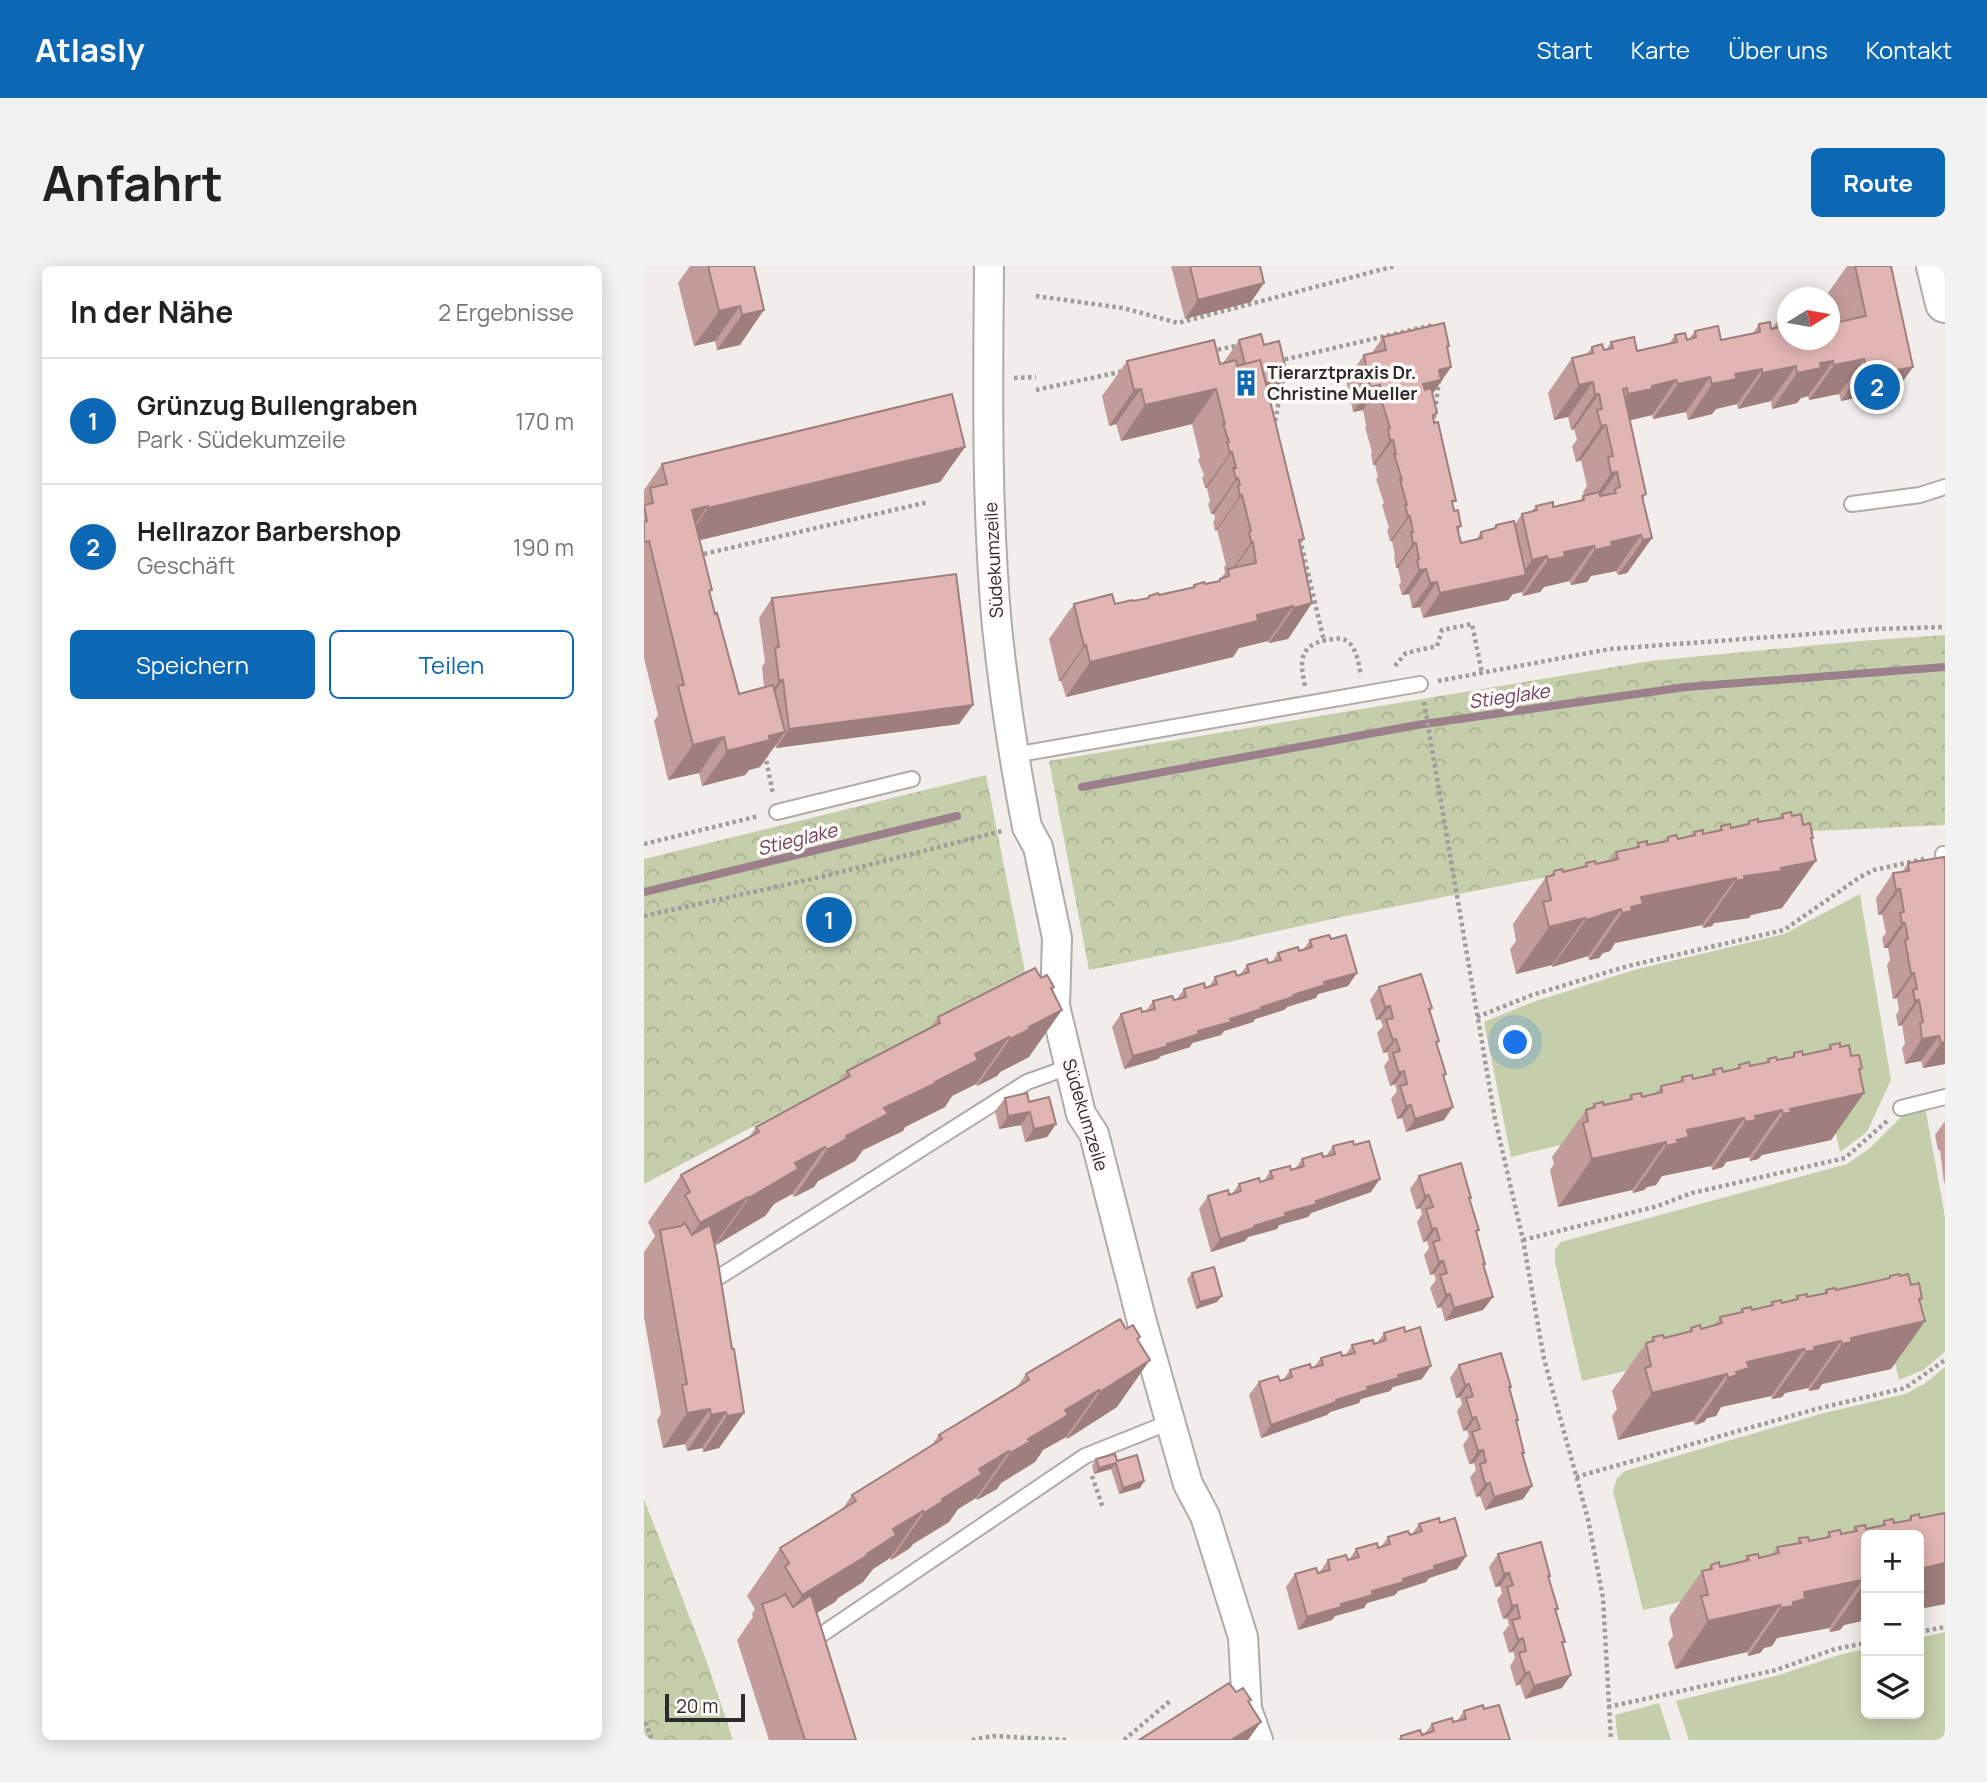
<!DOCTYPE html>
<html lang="de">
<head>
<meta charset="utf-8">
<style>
	body { margin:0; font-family:Manrope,sans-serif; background:#f2f2f2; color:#222 }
	.controls { position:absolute; right:21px; bottom:21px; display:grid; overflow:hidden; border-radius:10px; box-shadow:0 4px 18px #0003 }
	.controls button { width:63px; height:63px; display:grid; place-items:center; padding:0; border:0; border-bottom:2px solid #e0e0e0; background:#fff; color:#222; font:35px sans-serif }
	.compass { position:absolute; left:1133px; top:21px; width:63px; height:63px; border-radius:50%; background:#fff; box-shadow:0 4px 18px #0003; rotate:79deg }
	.scale { position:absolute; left:21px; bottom:18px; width:80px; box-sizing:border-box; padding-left:7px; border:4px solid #2d2b2a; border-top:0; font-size:19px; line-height:24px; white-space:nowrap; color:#2d2b2a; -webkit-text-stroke:5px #fffbf8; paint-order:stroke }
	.you { position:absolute; left:872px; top:777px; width:24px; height:24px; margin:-18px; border:5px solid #fff; border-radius:50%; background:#1a73e8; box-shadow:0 0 0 10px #1a73e833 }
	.badge { display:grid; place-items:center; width:46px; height:46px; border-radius:50%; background:#0c67b4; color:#fff; font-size:23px; font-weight:700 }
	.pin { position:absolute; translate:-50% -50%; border:4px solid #fff; box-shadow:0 2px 7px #0006 }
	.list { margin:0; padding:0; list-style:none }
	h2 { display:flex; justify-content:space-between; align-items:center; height:91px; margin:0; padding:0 28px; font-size:30px }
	h2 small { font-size:23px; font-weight:400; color:#767676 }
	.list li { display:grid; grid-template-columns:46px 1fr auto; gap:21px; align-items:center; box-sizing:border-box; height:126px; padding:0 28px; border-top:2px solid #e0e0e0 }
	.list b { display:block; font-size:26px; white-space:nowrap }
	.list p { margin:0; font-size:23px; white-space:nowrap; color:#767676 }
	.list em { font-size:23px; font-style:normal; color:#767676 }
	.actions { display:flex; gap:14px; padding:21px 28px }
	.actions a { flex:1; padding:16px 0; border:2px solid #0c67b4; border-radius:10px; text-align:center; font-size:24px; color:#0c67b4 }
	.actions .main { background:#0c67b4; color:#fff }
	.icon { flex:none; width:38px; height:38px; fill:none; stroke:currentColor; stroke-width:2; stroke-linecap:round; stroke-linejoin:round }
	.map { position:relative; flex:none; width:1301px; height:1474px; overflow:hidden; border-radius:10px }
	header { display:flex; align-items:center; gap:42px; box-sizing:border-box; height:98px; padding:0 35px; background:#0c67b4; color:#fff }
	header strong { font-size:33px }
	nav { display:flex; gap:38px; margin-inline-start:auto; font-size:24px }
	.intro { display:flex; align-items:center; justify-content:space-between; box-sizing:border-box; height:168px; padding:0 42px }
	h1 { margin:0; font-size:49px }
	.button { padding:18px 32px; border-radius:10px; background:#0c67b4; color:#fff; font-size:24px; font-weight:700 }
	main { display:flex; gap:42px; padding:0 42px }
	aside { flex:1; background:#fff; border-radius:10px; box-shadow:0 4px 18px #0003 }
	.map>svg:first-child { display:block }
	.green { fill:#c5ceab }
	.park { fill:url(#park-crowns) }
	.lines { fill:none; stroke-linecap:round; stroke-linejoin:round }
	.stream { stroke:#9b808c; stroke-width:8 }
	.service-casing { stroke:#afaba9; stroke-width:18 }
	.minor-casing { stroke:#afaba9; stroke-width:32 }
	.secondary-casing { stroke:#afaba9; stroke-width:42 }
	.path { stroke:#9f9c9a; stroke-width:4.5; stroke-dasharray:3.5 3.5; stroke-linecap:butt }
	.service { stroke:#fff; stroke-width:14 }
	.minor { stroke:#fff; stroke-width:28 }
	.secondary { stroke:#fff; stroke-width:38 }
	.wall { fill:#c29c9a }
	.shaded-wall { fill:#9e7f7d }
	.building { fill:#e1b5b3; stroke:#9e7f7d; stroke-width:2 }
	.labels { text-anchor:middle; stroke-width:7; stroke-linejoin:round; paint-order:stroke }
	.poi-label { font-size:18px; font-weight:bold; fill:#2d2b2a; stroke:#fffbf8; text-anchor:start }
	.street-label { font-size:18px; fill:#2d2b2a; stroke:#fffbf8 }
	.water-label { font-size:19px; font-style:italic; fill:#74405b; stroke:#fffbf8 }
</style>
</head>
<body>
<header>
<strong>Atlasly</strong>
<nav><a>Start</a><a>Karte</a><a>Über uns</a><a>Kontakt</a></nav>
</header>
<div class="intro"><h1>Anfahrt</h1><a class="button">Route</a></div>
<main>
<aside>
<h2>In der Nähe<small>2 Ergebnisse</small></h2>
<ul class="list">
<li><span class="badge">1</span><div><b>Grünzug Bullengraben</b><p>Park · Südekumzeile</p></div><em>170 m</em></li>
<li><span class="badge">2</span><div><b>Hellrazor Barbershop</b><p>Geschäft</p></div><em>190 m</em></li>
</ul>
<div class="actions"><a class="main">Speichern</a><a>Teilen</a></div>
</aside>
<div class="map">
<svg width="1301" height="1474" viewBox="0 0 1301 1474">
	<defs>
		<pattern id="park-crowns" width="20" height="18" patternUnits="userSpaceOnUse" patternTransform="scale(1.75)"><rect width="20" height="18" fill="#c5ceab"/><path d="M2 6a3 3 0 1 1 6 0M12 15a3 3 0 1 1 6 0" fill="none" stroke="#aab193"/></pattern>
	</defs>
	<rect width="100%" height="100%" fill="#f2edeb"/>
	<!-- green -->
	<path class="green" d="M1216,628L1247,814L1223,866L1196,886L1180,815L867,891L840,756L889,736L990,704L1140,668Z
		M1281,840L1301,951V1086L1279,1104L1255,1114L1239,1046L938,1115L911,996V983L917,976L1203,898L1226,882L1262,846Z
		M1301,1101V1279L1275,1269H1222V1296L999,1344L969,1225L973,1212L981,1205L1180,1147L1261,1128L1280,1118Z
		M1301,1366V1474H1045L1032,1435L1135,1409L1195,1389L1222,1383V1448H1275V1372Z
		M1015,1437L1027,1474H974L971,1449Z"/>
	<!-- park -->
	<path class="park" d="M1301,369V559L1129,567L697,651L589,675L445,704L405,495L1006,395L1216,375Z
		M342,509L383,716L0,918V593Z
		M0,1233L63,1396L89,1474H0Z"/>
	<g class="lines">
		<!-- stream -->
		<path class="stream" d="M438,521L773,459L1042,421L1301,401
			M0,626L313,550"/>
		<!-- service casing -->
		<g class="service-casing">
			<path id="service" d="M1208,238L1276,229L1301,221
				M370,489L776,418
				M133,546L268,513
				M1299,588H1301
				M1257,842L1301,831
				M75,1011L383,816L425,801
				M174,1371L441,1190L526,1156"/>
		</g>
		<!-- minor casing -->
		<g class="minor-casing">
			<path id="minor" d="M345,0C344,120 342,241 353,361C360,428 370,494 383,561L394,581L413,672L411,740L437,848L450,868L498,1056L544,1218L561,1250L599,1371L603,1443L614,1474"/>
		</g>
		<!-- secondary casing -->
		<g class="secondary-casing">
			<path id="secondary" d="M1292,0L1301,37"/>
		</g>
		<!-- path -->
		<path class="path" d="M392,30L479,42L534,57L751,0
			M567,85L596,79
			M634,95L789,59L790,62
			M370,112L392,111
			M392,124L480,105
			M789,159L795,115
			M630,162L635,134L633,122
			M656,273L680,375
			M55,293L60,288L284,236
			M751,400L762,387L793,380L798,364L828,358L838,407
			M794,415L966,383L1234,363L1301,361
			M661,420C656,397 654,380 682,374C689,373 697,371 703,375C713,382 715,399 717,410
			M780,436L851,853L879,974L900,1093L944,1253L959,1332L967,1474
			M121,488L129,528
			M0,578L115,550
			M0,650L177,611L358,565
			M833,751L888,729L984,700L1140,664L1216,611L1230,604L1280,593
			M879,974L1014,940L1048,927L1201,892L1243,855
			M448,1210L459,1242
			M932,1211L1172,1143L1261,1122L1301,1094
			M1275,1366L1301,1361
			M964,1441L1132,1404L1191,1383L1222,1377
			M0,1457L2,1458L8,1474
			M328,1474L349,1470L425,1474
			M480,1474L526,1435"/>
		<!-- service -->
		<use href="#service" class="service"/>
		<!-- minor -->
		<use href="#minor" class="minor"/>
		<!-- secondary -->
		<use href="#secondary" class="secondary"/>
	</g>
	<!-- wall -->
	<path class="wall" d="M46,0H110L96,79L73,84L71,75L50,80L34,17Z
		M527,0H616L620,17L607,36L541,53Z
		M1203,0H1247L1269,101L1244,136L1218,141L1216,131L1197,135L1195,128L1165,134L1164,130L1157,132L1153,137L1128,143L1127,135L1094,143L1093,138L1072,143L1068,148L1044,154L1042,146L1009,153L1008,149L987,154L986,155L1002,228L999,233L1008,272L983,307L974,309L972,305L947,310L943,316L927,319L925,315L900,321L896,326L879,330L878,326L869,328L864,334L779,352L776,341L768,342L765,328L758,329L755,319L757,316L754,302H752L750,291L751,289L748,275H746L743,264L745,262L738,239L740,237L732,213L734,211L731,199H729L727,188L728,186L721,161L722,159L719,144L709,146L702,114L720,89L727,88L739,71L805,80L803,83L807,101L788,127L789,152L810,245L817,260L814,265L817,277L832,274L837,266L849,263L852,259L871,258L878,248L888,245L892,240L909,241L935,235L940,230L939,226L943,220L937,194L932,196L928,180L933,174L930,163L927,164L924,151L910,154L904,127L928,92L942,89L948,81L960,84H962L967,76L993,85L1025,78L1031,69L1043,74L1045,73L1051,65L1077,74L1109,67L1115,58L1128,63L1134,54L1144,74L1191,57L1184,27Z
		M595,74L626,137L660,273L656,278L668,337L644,373L625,377L624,375L595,382L589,391L422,431L417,415H415L405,373L430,338H471L489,335L503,332L505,330L515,329L549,321L550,319L561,318L574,315L581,307L580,301L582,299L573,264L571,265L569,256L571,253L570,248H567L564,238L566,235L563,222H561L558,212L560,209L554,194L556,191L548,158L477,175L472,158L465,160L458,130L483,95L576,98L579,97Z
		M321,181L296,216L55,274L68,336L95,428L120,421L118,401L121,396L115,352L128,332L329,439L315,458L132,482L131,479L116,501L105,504L101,509L58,520L55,507L24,514L10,455L14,449L0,392V224L18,198Z
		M1138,548L1148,550L1159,559L1167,575L1138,642L1107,649L1105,652L1070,657L1068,660L1059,662L1058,659L971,677L966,685L959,687L955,692L945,694L944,690L908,701V699L872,708L866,683L872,675L869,658L902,611L906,610L910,605L919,606L939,601L942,597L952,598L966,594L972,586L991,582L994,577L1003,579L1021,575L1024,571L1034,573L1047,570L1050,566L1059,568L1074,565L1077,560L1087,562L1102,559L1105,555L1114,556L1134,552Z
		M1264,597L1301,798L1279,802L1277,795L1261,798L1258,782L1261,778L1258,759L1254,760L1252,749L1255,744L1253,732L1249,733L1243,699L1246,694L1244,682H1240L1238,672L1242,667L1238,648L1234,649L1232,632L1249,607L1258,606Z
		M666,674L704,720L674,728L672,732L643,741L640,744L611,753L609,756L580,765L577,769L548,777L546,781L517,790L514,793L480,803L468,761L477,748L502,745L509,735L533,733L540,723L565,721L571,711L596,709L603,699L628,696L634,687L659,684Z
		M397,712L410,721L385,791L356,806L353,810L333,820L332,818L308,830L301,841L261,861L259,865L219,884L211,895L174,915L170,921L150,931L148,928L130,938L121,950L72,979L71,978L100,1147L75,1182L59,1186L58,1182L43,1185L41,1178L19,1182L13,1154L17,1148L0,1051V986L11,970L4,956L37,909L104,873L112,861L196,816L203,805L286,762L294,751Z
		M735,721L788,742L786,745L795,775L793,778L802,808L800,811V854L762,866L758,852L753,853L747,833L753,825L751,818L746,820L740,800L745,793L743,786L739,787L733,767L739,760L736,753L732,754L726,734Z
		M1186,779L1196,781L1207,790L1215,806L1220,827L1187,874L1118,889L1114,893L1106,895L1105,891L1082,896L1079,901L1068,904L1067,900L1018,910L1012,919L1003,921L1000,924L989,927L988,924L914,941L906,904L910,898L908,891L942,844L947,842L950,838L960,839L984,834L987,829L998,831L1012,827L1017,820L1035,816L1038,811L1049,813L1066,809L1069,804L1079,806L1092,803L1095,799L1106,800L1121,797L1124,793L1133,794L1147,792L1150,787L1159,789L1183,783Z
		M361,832L385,836L412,858L403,871L381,876L377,859L355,863L351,845Z
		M1301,855V917H1300L1296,884H1294L1291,869Z
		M689,880L727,926L667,947L664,951L635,959L633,963L604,971L601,975L567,986L555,943L564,930L588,928L595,918L620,915L626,905L651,903L658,893L682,890Z
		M775,910L825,934L839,1000L849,1031L839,1044L801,1055L797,1041L793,1042L786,1022L792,1014L790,1008L786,1009L780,989L785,982L783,975L779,976L773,956L778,948L776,942L772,943L766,923Z
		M548,1007L573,1036L552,1043L543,1013Z
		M1246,1010H1256L1267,1019L1278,1032L1276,1035L1281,1055L1247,1103L1178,1118L1175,1123L1165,1125L1164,1122L1141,1127L1138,1131L1128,1133L1127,1130L1077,1141L1072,1150L1063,1152L1060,1156L1051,1159L1049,1155L974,1174L968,1150L973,1143L968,1125L1002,1077L1006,1076L1009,1071L1020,1072L1044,1066L1047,1062L1057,1063L1070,1060L1076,1051L1096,1046L1098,1043L1108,1044L1126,1040L1128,1036L1138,1037L1151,1034L1153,1030L1163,1031L1180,1027L1182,1024H1192L1244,1013Z
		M482,1063L494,1074L473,1141L423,1173L422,1171L399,1184L391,1196L357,1217L353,1223L333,1234L332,1232L314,1243L305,1256L269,1278L266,1282L247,1294L246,1292L229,1303L219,1316L194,1332L191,1336L173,1347L212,1474H125L93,1374L109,1351L108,1348L111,1343L103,1330L136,1282L197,1245L208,1229L287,1180L295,1169L372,1122L382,1108Z
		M740,1067L778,1113L749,1121L746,1125L717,1133L715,1137L686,1146L683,1149L617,1172L605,1129L615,1116L639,1114L646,1104L670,1101L677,1092L701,1090L708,1079L733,1077Z
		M815,1099L865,1123L879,1189L888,1220L879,1233L841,1244L836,1230L832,1231L826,1211L832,1204L830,1197L825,1198L819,1179L825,1170L823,1164L819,1165L813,1145L818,1138L816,1131L812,1132L806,1112Z
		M452,1193L473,1195L500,1215L496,1222L475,1228L467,1203L450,1208L448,1200Z
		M1301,1246V1338L1275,1343V1269H1222V1356V1354L1200,1359L1196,1364L1186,1366L1185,1362L1133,1372L1128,1380L1120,1382L1116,1387L1104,1390L1103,1386L1031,1403L1024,1377L1029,1370L1025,1352L1058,1305L1063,1304L1067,1299L1076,1301L1099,1296L1103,1290L1115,1292L1128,1289L1133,1281L1152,1278L1155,1272L1165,1275L1182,1271L1185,1266L1197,1268L1208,1266L1211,1261L1222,1263L1236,1260L1240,1255L1250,1257L1263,1255L1267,1250L1276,1252Z
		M796,1257L822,1290L813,1303L785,1312L782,1316L754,1325L751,1329L723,1337L720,1342L691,1350L688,1354L654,1364L642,1321L651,1308L675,1307L684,1294H705L712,1283L737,1281L744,1271L768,1268L775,1258Z
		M854,1288L905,1312L919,1378L918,1422L881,1433L876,1418L872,1420L866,1400L871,1392L869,1385L865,1387L859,1367L865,1359L863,1352L859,1353L853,1334L858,1327L856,1320L851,1321L845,1301Z
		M840,1443L866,1474H754L757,1470L781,1467L788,1458L813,1455L820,1445Z"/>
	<!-- shaded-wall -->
	<path class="shaded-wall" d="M620,17L607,36L541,53L554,34Z
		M96,40L71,75L50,80L75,45Z
		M120,44L96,79L73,84L98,49Z
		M1220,93L1195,128L1165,134L1190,99Z
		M1189,95L1164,130L1157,132L1153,137L1128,143L1153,107L1176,97Z
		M1241,96L1216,131L1197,135L1222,100Z
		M1152,100L1127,135L1094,143L1118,107Z
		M807,101L790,126L780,139L779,118L795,104Z
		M1269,101L1244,136L1218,141L1243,106Z
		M1118,103L1093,138L1072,143L1068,148L1044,154L1068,118L1091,108Z
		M1066,111L1042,146L1009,153L1034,118Z
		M644,112L626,137L613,120Z
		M1032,114L1008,149L987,154L983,159L962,160L984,128L1008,120Z
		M949,116L924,151L910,154L935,119Z
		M736,119L719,144L709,146L726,121Z
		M497,123L472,158L465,160L490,124Z
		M572,123L548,158L477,175L501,139Z
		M951,128H955L930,163L927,164Z
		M962,159L937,194L932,196L957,160Z
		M746,174H749L731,199H729Z
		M321,181L296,216L40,278L64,242Z
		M588,186L563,222H561L586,187Z
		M973,206L948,242L943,243L967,207Z
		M594,212L570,248H567L592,213Z
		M598,229L573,264L571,265L596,230Z
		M64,240L39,276L48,244Z
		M764,250H766L748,275H746Z
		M997,269L972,305L947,310L943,316L927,319L951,284L967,276Z
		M1008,272L983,307L974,309L999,274Z
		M607,276H609L585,310V308Z
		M769,277H772L754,302H752Z
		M950,280L925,315L900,321L896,326L879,330L904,294L920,286Z
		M903,290L878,326L869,328L864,334L779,352L796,327L876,310L888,294Z
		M782,303L765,328L758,329L775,304Z
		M793,316L776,341L768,342L786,317Z
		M668,337L644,373L625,377L650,342Z
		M649,340L624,375L595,382L589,391L422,431L446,396L613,349Z
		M442,379L417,415H415L440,380Z
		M139,414L125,434H122L135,415Z
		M329,439L315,458L132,482L145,463Z
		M141,466L116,501L105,504L101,509L58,520L83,485L125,470Z
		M80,471L55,507L24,514L49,479Z
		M1167,572H1169L1150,599L1172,595L1138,642L1107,649L1105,652L1070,657L1068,660L1059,662L1092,615Z
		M1092,612L1058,659L971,677L966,685L959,687L955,692L945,694L978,647L997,631Z
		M1256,623L1238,648L1234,649L1252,624Z
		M977,643L944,690L908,701L942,654Z
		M941,652L908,699L872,708L905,661Z
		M1258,657H1261L1244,682H1240Z
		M713,707L704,720L674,728L672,732L643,741L640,744L611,753L609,756L580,765L577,769L548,777L546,781L517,790L514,793L480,803L489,790L680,716Z
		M1270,707L1253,732L1249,733L1267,708Z
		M410,721L377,767L385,761L418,744L385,791L356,806L353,810L333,820L366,773L407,722Z
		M1275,734L1258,759L1254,760L1271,735Z
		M746,740L736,753L732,754L741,741Z
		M1295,770L1277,795L1261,798L1278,773Z
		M365,771L332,818L308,830L301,841L261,861L259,865L219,884L211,895L174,915L170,921L150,931L183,884L240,842L291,816L331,788Z
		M752,773L743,786L739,787L749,774Z
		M1301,776V798L1279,802L1297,777Z
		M1218,802L1198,832L1220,827L1187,874L1118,889L1114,893L1106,895L1139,848L1146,843L1215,803Z
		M760,805L751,818L746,820L755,807Z
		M767,839L758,852L753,853L762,840Z
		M809,841L800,854L762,866L771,853Z
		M1138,844L1105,891L1082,896L1079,901L1068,904L1101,856L1111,850Z
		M386,846L377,859L355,863L364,850Z
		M1100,852L1067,900L1018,910L1012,919L1003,921L1000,924L989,927L1022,880L1033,874L1043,864Z
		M412,858L403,871L381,876L390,863Z
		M1022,876L988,924L914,941L948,893Z
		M181,881L148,928L130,938L121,950L72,979L105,932L151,897Z
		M736,913L727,926L667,947L664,951L635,959L633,963L604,971L601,975L567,986L576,973L672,935Z
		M785,929L776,942L772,943L781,930Z
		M104,931L71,978L23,1004L56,957Z
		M792,962L783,975L779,976L788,963Z
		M799,995L790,1008L786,1009L795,996Z
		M806,1028L797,1041L793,1042L802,1029Z
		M578,1030L573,1036L552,1043L556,1036Z
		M849,1031L839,1044L801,1055L810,1042Z
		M1278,1032L1258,1060L1281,1055L1247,1103L1178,1118L1175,1123L1165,1125L1198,1078Z
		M1197,1075L1164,1122L1141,1127L1138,1131L1128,1133L1162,1086L1170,1081Z
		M1160,1083L1127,1130L1077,1141L1072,1150L1063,1152L1060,1156L1051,1159L1084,1112L1103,1096Z
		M506,1094L473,1141L423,1173L456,1126Z
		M787,1100L778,1113L749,1121L746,1125L717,1133L715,1137L686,1146L683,1149L617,1172L627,1159L754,1109Z
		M1083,1108L1049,1155L974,1174L1008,1127Z
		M825,1118L816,1131L812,1132L821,1119Z
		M455,1124L422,1171L399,1184L391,1196L357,1217L353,1223L333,1234L366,1187L421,1144Z
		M66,1143L41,1178L19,1182L43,1147Z
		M82,1146L58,1182L43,1185L67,1149Z
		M100,1147L75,1182L59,1186L83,1150Z
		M832,1151L823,1164L819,1165L828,1152Z
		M839,1184L830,1197L825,1198L834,1185Z
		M365,1185L332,1232L314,1243L305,1256L269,1278L266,1282L247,1294L280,1247L335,1203Z
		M472,1197L467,1203L450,1208L455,1202Z
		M500,1215L496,1222L475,1228L479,1222Z
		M846,1217L836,1230L832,1231L841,1218Z
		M888,1220L879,1233L841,1244L850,1231Z
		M279,1245L246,1292L229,1303L219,1316L194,1332L191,1336L129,1373L128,1371L158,1329L223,1288L249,1263Z
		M822,1290L813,1303L785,1312L782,1316L754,1325L751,1329L723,1337L720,1342L691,1350L688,1354L654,1364L663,1351L790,1300Z
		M1301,1297V1338L1275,1343V1303Z
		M865,1307L856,1320L851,1321L860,1308Z
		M1218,1314L1185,1362L1133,1372L1128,1380L1120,1382L1116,1387L1104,1390L1137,1342L1149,1336L1160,1326Z
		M1222,1318V1354L1200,1359L1196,1364L1186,1366L1219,1319Z
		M873,1339L863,1352L859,1353L868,1340Z
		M1136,1339L1103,1386L1031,1403L1064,1355Z
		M879,1372L869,1385L865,1387L874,1374Z
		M885,1406L876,1418L872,1420L881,1407Z
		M927,1409L918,1422L881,1433L890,1420Z
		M617,1456L604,1474H587Z"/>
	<!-- building -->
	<path class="building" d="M64,0H110L120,44L98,49L96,40L75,45Z
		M546,0H616L620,17L554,34Z
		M1211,0H1247L1269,101L1243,106L1241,96L1222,100L1220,93L1190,99L1189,95L1176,97L1177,102L1153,107L1152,100L1118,107V103L1091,108L1093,113L1068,118L1066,111L1034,118L1032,114L1008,120V123L984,128L983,122L979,123L1002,228L998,230L1008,272L999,274L997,269L967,276L968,280L951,284L950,280L920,286L921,291L904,294L903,290L888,294L878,248L893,244L892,240L909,236V241L940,234L939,230L955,226L956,230L972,227L971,223L976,221L973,206L967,207L964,191L969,190L962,159L957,160L953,144L958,143L955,128H951L949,116L935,119L928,92L949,87L948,81L958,78L960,84L969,82L967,76L990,71L993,85L1033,76L1031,69L1041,67L1043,74L1052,71L1051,65L1074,60L1077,74L1116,66L1115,58L1126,56L1127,63L1136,61L1134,54L1144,52V74H1186V58L1222,50Z
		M800,57L805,80H803L807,101L795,104L797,114L779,118L781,124L787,122L793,147L789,149L790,157L794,156L812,235H808L810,245L814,244L817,260L813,261L817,277L838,272L837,266L852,262V259L870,255L882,309L796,327L793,316L786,317L782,303L775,304L773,294L775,293L772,277H769L767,266H769L766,250H764L761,239H763L756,214H758L750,188H752L749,174H746L744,163L746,162L738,136H740L736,119L726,121L720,89L742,84L739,71Z
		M617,68L620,79L635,75L644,112L622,117L616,94L601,98L595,74Z
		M570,74L576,98L592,94L593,100L616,94L660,273L655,274L668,337L650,342L649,340L613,349L614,355L446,396L442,379L440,380L430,338L468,328L471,338L488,334L489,335L505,332V330L514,327L515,329L551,321L550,319L560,316L561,318L576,315V313L585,310L584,303L612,297L609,276H607L605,266L607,265L598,229L596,230L594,220L596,219L594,212L592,213L589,202H592L588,186L586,187L583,176H585L579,158H581L572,123L501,139L497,123L490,124L483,95Z
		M308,128L321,181L64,242V240L48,244L68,324L65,325L68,336L71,348L73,347L95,428L129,419L141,466L125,470L126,474L83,485L80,471L49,479L34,420L40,419L5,275L0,276V256L3,255L0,239L9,237L6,222L23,218L18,198Z
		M312,308L329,439L145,463L139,414L135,415L131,382L135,381L128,332Z
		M1147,546L1148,550L1157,548L1159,559L1166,557L1169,572H1167L1172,595L1137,602L1138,605L1100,610L1101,613L1092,615V612L997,631L999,638L987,641L988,645L978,647L977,643L942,654L941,652L905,661L899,636L907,634L902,611L910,609V605L918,603L919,606L943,600L942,597L951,595L952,598L974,593L972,586L995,581L994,577L1003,575V579L1024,575V571L1032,569L1034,573L1051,569L1050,566L1059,564V568L1078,564L1077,560L1086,558L1087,562L1105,558V555L1114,553V556L1139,552L1138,548Z
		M1300,591L1301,597V776L1297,777L1295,770L1278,773L1276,757L1279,756L1275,734L1271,735L1269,724L1273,723L1270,707L1267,708L1261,674L1264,673L1261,657H1258L1256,647L1260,646L1256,623L1252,624L1249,607L1265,605L1264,597Z
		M685,669L687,673L702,669L713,707L680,716L681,719L649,729V731L617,741L618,743L586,753L587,756L554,765L555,768L523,778L524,780L489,790L477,748L497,742L498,746L511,743L509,735L528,730L530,734L542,731L540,723L560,717L561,722L573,718L571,711L591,705L593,710L605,706L603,699L623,693L624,697L637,694L634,687L654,681L655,685L668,681L666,674Z
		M391,702L397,712L403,709L410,721L407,722L418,744L385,761L386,763L366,773L365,771L331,788L334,794L291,816L292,817L240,842L244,848L202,870L203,873L183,884L181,881L151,897L154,903L105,932L104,931L56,957L41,929L46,926L37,909L115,866L112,861L206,810L203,805L296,757L294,751Z
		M777,708L788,742L785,743L795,775L792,776L802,808L799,809L809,841L771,853L767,839L762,840L756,820L763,818L760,805L755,807L749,787L756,785L752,773L749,774L742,754L749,752L746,740L741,741L735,721Z
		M1196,777V781L1205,779L1207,790L1215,789L1218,802L1215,803L1220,827L1146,843L1148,846L1139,848L1138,844L1111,850L1112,854L1101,856L1100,852L1043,864L1045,871L1033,874L1034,877L1022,880V876L948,893L939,857L944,855L942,844L951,841L950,838L959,836L960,839L988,833L987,829L997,827L998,831L1018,826L1017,820L1039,815L1038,811L1048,809L1049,813L1071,808L1069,804L1078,802L1079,806L1096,802L1095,799L1105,796L1106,800L1125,796L1124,793L1132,791L1133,794L1150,791V787L1158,785L1159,789L1187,783L1186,779Z
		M383,827L385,836L405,831L412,858L390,863L386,846L364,850L361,832Z
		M709,875L710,879L725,875L736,913L672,935L673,938L641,947L642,950L610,960V962L576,973L564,930L584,924L585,929L597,925L595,918L615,912L616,916L629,912L626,905L646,900L647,904L660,900L658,893L678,887L679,891L691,888L689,880Z
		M817,897L827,932H825L835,964L832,965L841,998H839L849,1031L810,1042L806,1028L802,1029L796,1009L803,1007L799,995L795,996L789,976L796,974L792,962L788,963L782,943L789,941L785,929L781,930L775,910Z
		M41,957L48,969L66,959L73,990L88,1083H90L100,1147L83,1150L82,1146L67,1149L66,1143L43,1147L38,1119L43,1118L16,964L37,960Z
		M570,1001L578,1030L556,1036L548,1007Z
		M1255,1008L1256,1010L1264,1008L1267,1019L1275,1017L1278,1032L1275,1033L1281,1055L1207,1072L1208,1076L1198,1078L1197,1075L1170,1081L1171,1084L1162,1086L1160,1083L1103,1096L1105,1102L1092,1106L1093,1109L1084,1112L1083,1108L1008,1127L1001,1102L1007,1100L1002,1077L1010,1075L1009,1071L1019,1069L1020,1072L1048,1065L1047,1062L1056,1059L1057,1063L1078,1057L1076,1051L1099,1046L1098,1043L1107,1041L1108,1044L1129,1039L1128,1036L1137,1034L1138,1037L1154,1033L1153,1030L1163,1028V1031L1183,1027L1182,1024L1191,1022L1192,1024L1246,1012V1010Z
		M476,1053L482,1063L489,1059L496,1071L493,1073L506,1094L456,1126L455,1124L421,1144L424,1149L384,1173L386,1176L366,1187L365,1185L335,1203L338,1208L298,1233L299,1235L280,1247L279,1245L249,1263L252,1269L223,1288L224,1289L158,1329L141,1301L145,1297L136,1282L212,1235L208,1229L298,1173L295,1169L385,1114L382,1108Z
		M760,1061L761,1066L776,1061L787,1100L754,1109L755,1112L723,1121L724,1124L692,1134V1136L627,1159L615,1116L634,1110L636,1115L648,1111L646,1104L666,1098L667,1102L679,1099L677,1092L697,1086L698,1090L711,1087L708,1079L729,1074L730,1078L742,1074L740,1067Z
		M857,1087L867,1121H865L874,1154H872L880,1187H878L888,1220L850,1231L846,1217L841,1218L836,1198L842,1196L839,1184L834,1185L828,1166L836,1163L832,1151L828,1152L822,1132L829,1130L825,1118L821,1119L815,1099Z
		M471,1188L473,1195L493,1189L500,1215L479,1222L472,1197L455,1202L452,1193Z
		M1301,1247V1297L1275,1303V1269H1222V1318L1219,1319L1218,1314L1160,1326L1161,1333L1149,1336V1340L1137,1342L1136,1339L1064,1355L1057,1330L1064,1329L1058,1305L1068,1303L1067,1299L1075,1296L1076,1301L1105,1294L1103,1290L1114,1288L1115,1292L1135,1287L1133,1281L1157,1277L1155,1272L1164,1271L1165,1275L1186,1271L1185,1266L1196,1264L1197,1268L1213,1265L1211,1261L1221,1259L1222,1263L1241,1259L1240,1255L1249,1253L1250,1257L1267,1254V1250L1275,1248L1276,1252Z
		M795,1252L796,1257L811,1252L822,1290L790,1300L791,1303L759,1313L760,1316L728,1325L729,1329L697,1338V1341L663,1351L651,1308L672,1302L674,1307L686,1304L684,1294L702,1289L704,1294L715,1291L712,1283L733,1277L734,1282L746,1278L744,1271L764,1265L766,1269L778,1265L775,1258Z
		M897,1276L906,1310H904L914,1343H911L921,1376H918L927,1409L890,1420L885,1406L881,1407L875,1387L882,1385L879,1372L874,1374L868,1354L876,1352L873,1339L868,1340L863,1321L869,1319L865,1307L860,1308L854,1288Z
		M141,1328L149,1341L167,1329L212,1474H161L118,1338L135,1332Z
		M585,1417L592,1426L599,1422L607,1434L604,1435L617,1456L587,1474H495Z
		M839,1439L840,1443L855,1439L866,1474H758L757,1470L776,1464L778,1469L790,1465L788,1458L808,1452L809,1456L822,1453L820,1445Z"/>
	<!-- icons -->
	<defs>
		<g id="building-bare" transform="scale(2.1)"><path d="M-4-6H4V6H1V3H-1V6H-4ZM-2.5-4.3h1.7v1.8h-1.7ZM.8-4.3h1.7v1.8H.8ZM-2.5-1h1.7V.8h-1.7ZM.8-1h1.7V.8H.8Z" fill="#0c67b4" stroke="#fffbf8" stroke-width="2.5" paint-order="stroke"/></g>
	</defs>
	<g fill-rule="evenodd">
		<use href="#building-bare" x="602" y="117"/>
	</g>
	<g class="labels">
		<!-- poi labels -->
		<g class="poi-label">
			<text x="623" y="113">Tierarztpraxis Dr.<tspan x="623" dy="21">Christine Mueller</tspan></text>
		</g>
		<!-- street labels -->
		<g class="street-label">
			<text transform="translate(350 294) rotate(-93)" y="6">Südekumzeile</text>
			<text transform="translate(441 849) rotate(73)" y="6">Südekumzeile</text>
		</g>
		<!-- water labels -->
		<g class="water-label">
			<text transform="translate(865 430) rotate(-8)" y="7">Stieglake</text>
			<text transform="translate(153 573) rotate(-14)" y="7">Stieglake</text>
		</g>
	</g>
</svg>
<div class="controls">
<button>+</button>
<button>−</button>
<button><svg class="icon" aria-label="layers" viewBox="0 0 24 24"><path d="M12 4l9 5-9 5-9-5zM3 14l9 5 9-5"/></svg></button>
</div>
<svg class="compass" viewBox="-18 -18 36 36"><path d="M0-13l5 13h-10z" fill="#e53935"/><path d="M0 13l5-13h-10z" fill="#767676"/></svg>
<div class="scale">20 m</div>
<div class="you"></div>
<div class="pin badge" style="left:185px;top:654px">1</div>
<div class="pin badge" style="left:1233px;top:121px">2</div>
</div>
</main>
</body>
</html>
